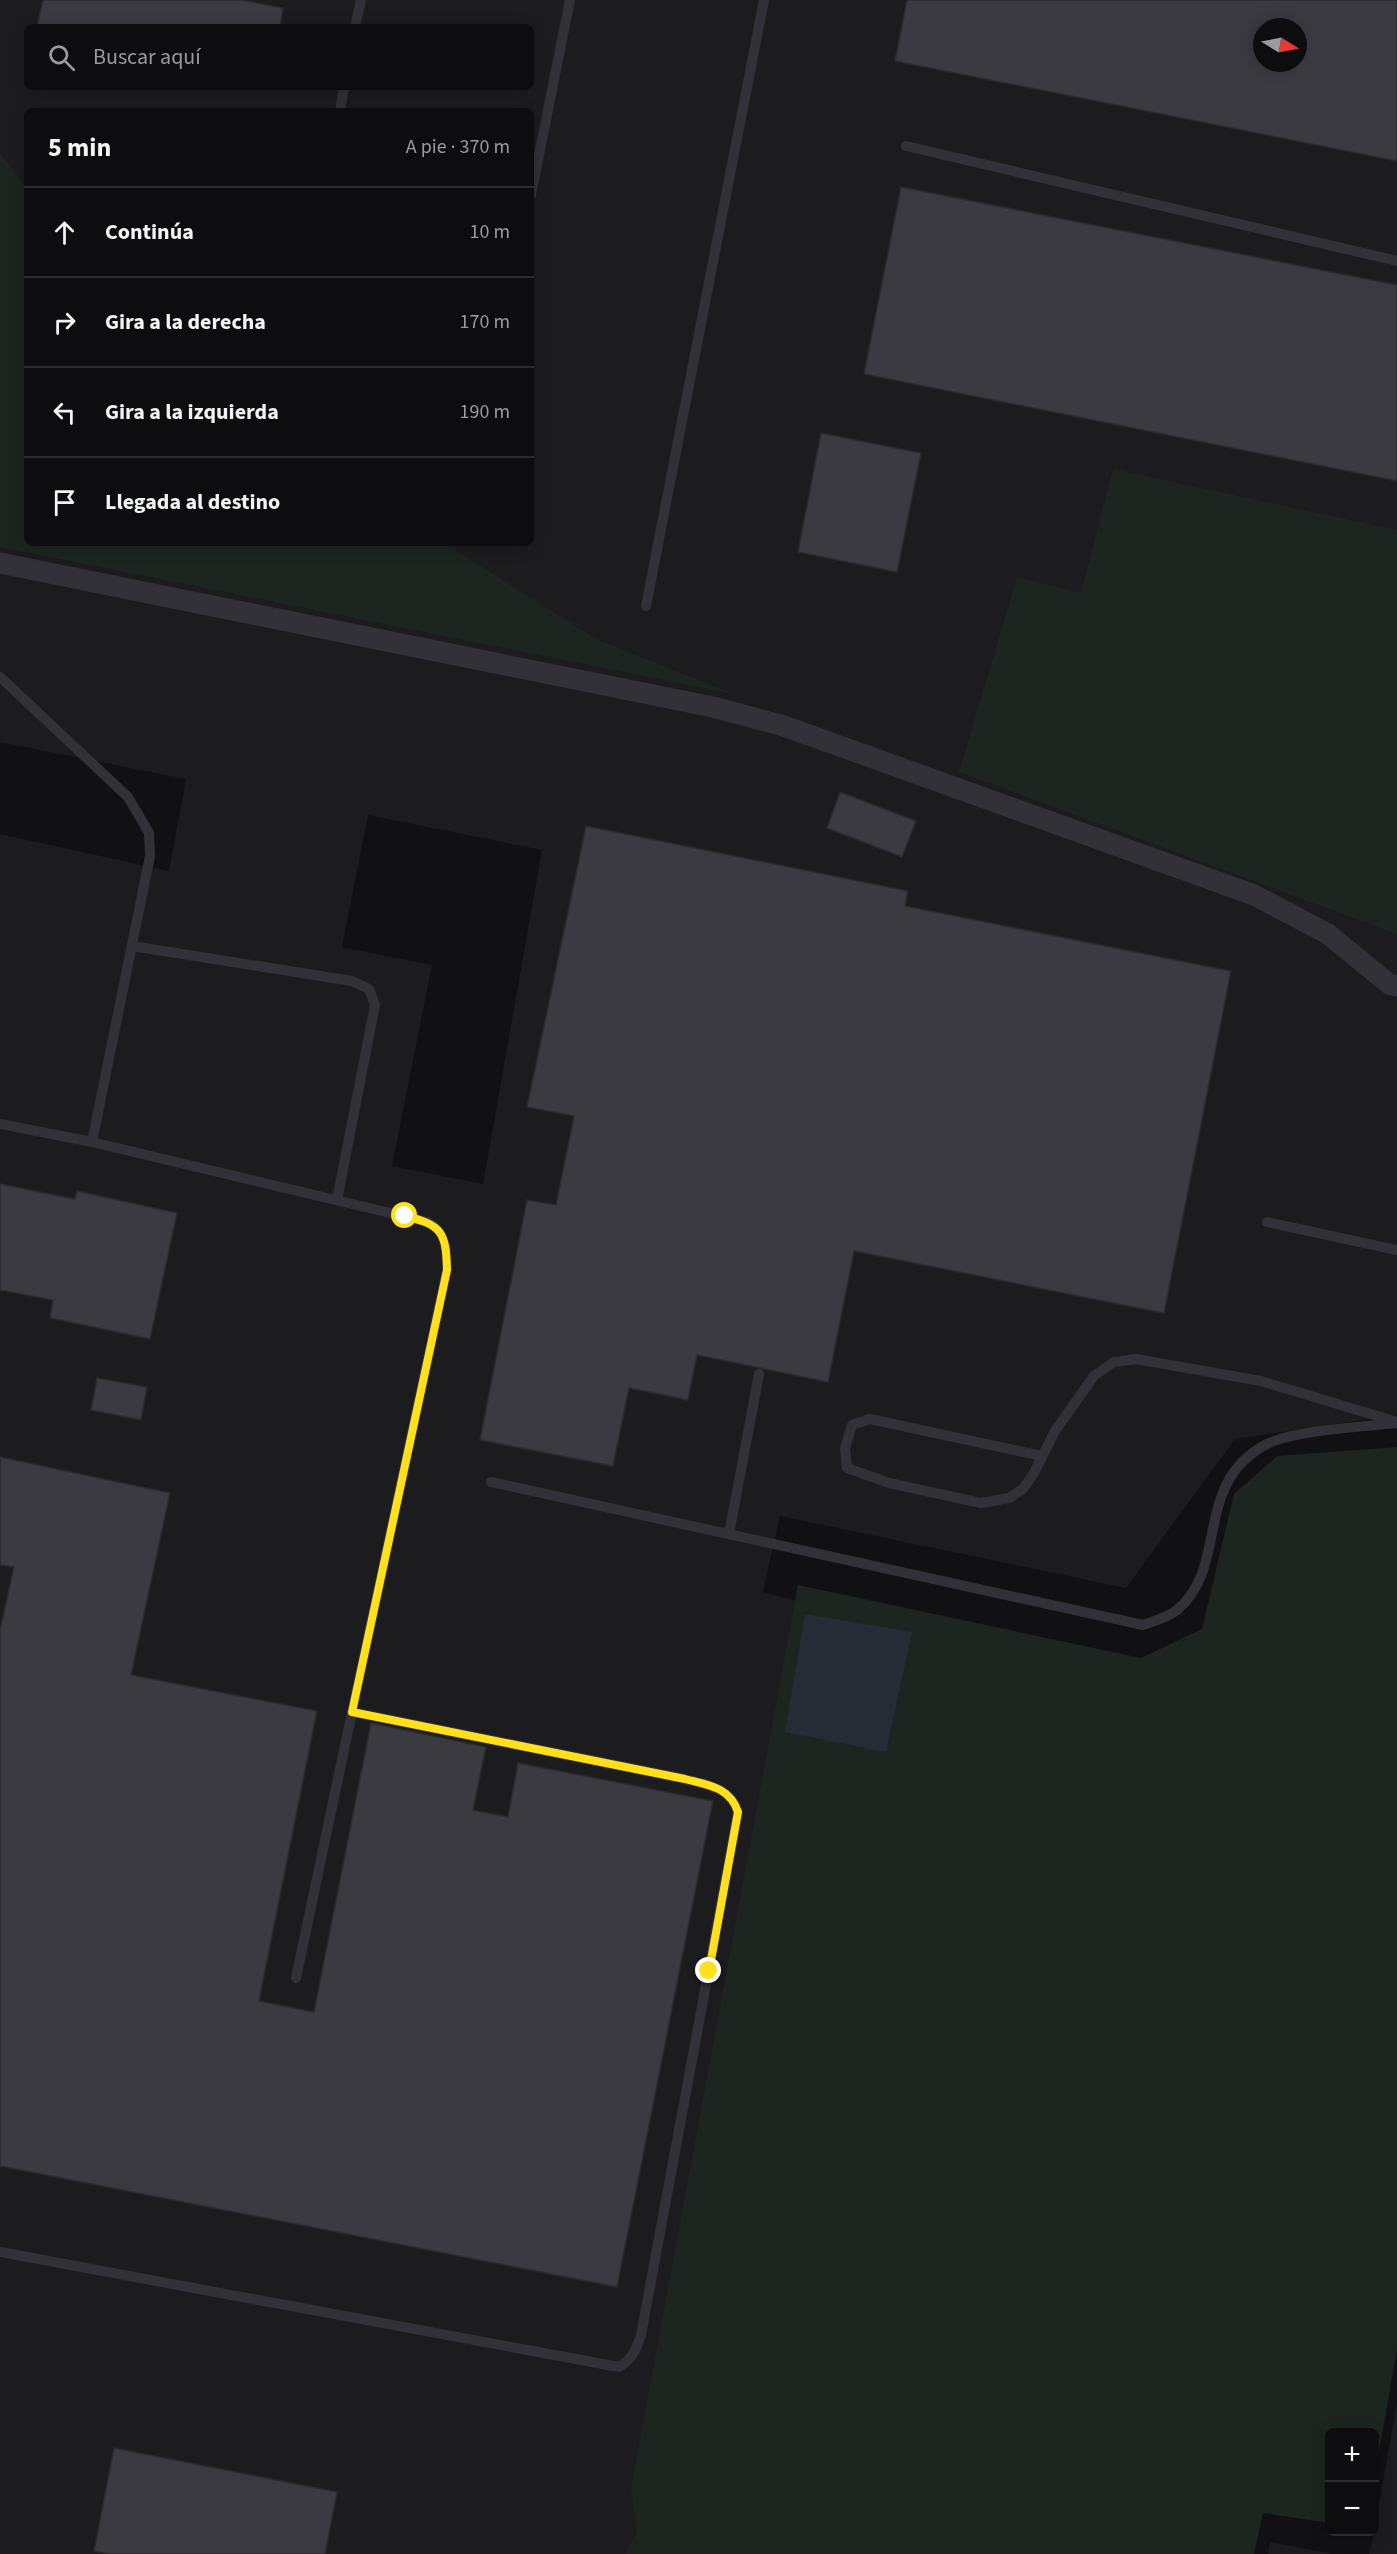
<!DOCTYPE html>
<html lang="es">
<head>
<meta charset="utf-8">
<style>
	body { margin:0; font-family:"Source Sans 3",sans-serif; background:#161517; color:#f1f3f6 }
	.controls { position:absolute; right:18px; bottom:18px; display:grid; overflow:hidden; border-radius:9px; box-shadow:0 3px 15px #0003 }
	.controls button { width:54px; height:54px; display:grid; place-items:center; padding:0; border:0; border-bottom:2px solid #2d2c2e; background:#0d0c0e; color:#f1f3f6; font:30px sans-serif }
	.compass { position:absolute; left:1253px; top:18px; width:54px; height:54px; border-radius:50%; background:#0d0c0e; box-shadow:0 3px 15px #0003; rotate:100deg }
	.stop { position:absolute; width:18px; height:18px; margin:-14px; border:4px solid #ffe01c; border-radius:50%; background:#fff }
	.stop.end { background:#ffe01c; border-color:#fff; box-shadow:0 2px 6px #0008 }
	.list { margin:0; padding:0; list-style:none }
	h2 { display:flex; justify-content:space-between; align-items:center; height:78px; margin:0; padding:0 24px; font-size:26px }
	h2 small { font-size:20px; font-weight:400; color:#9a9b9e }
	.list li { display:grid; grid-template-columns:39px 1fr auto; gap:18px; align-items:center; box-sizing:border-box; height:90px; padding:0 24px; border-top:2px solid #2d2c2e }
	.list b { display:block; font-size:22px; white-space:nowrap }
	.list em { font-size:20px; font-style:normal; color:#9a9b9e }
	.icon { flex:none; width:33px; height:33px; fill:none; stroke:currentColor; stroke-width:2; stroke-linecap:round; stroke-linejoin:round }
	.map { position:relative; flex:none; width:1397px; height:2554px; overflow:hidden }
	.search { position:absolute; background:#0d0c0e; box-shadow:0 3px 15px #0003; left:24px; top:24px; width:510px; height:66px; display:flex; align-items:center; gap:15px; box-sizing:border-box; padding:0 21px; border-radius:9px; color:#9a9b9e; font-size:22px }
	.panel { position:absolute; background:#0d0c0e; box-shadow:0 3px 15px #0003; left:24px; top:108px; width:510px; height:438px; border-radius:9px }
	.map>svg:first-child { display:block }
	.built { fill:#1c1c1f; fill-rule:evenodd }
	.green { fill:#1c251f }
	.water { fill:#262c36 }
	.building { fill:#3a3a40; stroke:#2b2a2e; stroke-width:1.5; fill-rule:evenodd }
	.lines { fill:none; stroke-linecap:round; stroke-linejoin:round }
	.lane { stroke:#313137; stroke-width:10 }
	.street { stroke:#313137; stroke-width:21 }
	.route { stroke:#ffe01c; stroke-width:8 }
</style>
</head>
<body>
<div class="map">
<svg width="1397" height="2554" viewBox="0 0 1397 2554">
	<rect width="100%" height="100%" fill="#111012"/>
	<!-- built -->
	<path class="built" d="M0,0H1397V1415L1235,1439L1126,1588L780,1516L763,1592L809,1604L635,2554H0V834L169,871L186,779L0,742ZM27,27H531V87H27ZM1262,27H1298V63H1262ZM27,111H531V543H27ZM368,815L542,850L483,1184L392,1166L432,965L342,947Z
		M1397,2403V2554H1369L1374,2532Z
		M1270,2542L1332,2554H1268Z"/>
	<!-- green -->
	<path class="green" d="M0,153L27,187V543H444L596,639L734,694L0,547Z
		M1113,469L1397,530V934L959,772L1017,577L1081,593Z
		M1397,1447V2350L1375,2475L1374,2432H1330L1329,2523L1263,2513L1254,2554H626L637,2532L631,2488L798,1585L1141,1658L1202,1629L1234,1494L1277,1456Z"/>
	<!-- water -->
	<path class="water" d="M805,1614L912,1632L886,1752L785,1732Z"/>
	<!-- building -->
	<path class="building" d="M43,0H241L283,8L280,27H37Z
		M907,0H1397V161L895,61ZM1262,27H1298V63H1262Z
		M901,187L1397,285V481L864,374Z
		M821,433L921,453L897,572L798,552Z
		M840,792L916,821L902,857L827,828Z
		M586,826L908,891L905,906L1231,971L1164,1313L854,1251L828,1382L697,1355L688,1400L629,1388L613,1466L480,1440L527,1200L556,1205L574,1116L527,1107Z
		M0,1184L75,1199L77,1191L177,1213L150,1339L50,1318L53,1300L0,1290Z
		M97,1378L147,1387L141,1420L91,1410Z
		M0,1457L170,1493L131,1675L317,1711L259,2001L314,2012L371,1723L486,1747L473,1810L508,1817L518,1763L713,1801L617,2287L0,2166V1630L14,1567L0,1565Z
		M114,2448L337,2492L325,2554H109L94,2551Z"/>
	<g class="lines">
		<!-- lane -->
		<path class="lane" d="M355,27L361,0
			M340,111L344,87
			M906,146L1397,261
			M531,195L570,0
			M646,606L764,0
			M0,677L128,797L149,833L150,856L92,1142L428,1222C446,1233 447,1250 447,1270L352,1712L685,1779C708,1785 730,1787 738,1812L641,2335C636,2349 633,2359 619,2367L0,2252
			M132,946L352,981L369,989L375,1005L337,1200
			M0,1124L92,1142
			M1267,1222L1397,1250
			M1042,1456L870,1419L852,1425L845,1448L847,1468L889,1483L981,1503L1009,1498L1023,1489L1034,1473L1055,1431L1094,1376L1114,1362L1136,1359L1261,1381L1394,1421
			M491,1482L1143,1625C1154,1621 1167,1618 1177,1610C1230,1566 1192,1483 1267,1444C1295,1430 1363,1427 1397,1423
			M729,1534L759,1374
			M296,1978L352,1712"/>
		<!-- street -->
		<path class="street" d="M0,563L713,707L784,726L1254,895L1328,934L1389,984L1397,986"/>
	</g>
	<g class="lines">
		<!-- route -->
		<path class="route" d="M405,1216C442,1225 446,1232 447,1270L352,1712L685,1779C708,1785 730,1787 738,1812L709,1971"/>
	</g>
</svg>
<div class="controls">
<button>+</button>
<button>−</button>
</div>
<svg class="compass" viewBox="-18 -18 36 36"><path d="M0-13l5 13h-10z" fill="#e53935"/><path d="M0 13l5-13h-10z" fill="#9a9b9e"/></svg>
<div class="stop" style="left:405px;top:1216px"></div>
<div class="stop end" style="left:709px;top:1971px"></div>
<div class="search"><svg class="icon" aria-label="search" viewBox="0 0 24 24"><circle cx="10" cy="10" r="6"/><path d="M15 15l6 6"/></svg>Buscar aquí</div>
<section class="panel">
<h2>5 min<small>A pie · 370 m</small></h2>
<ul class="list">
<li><svg class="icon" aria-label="ahead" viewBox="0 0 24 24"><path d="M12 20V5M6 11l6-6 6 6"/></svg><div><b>Continúa</b></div><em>10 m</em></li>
<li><svg class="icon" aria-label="right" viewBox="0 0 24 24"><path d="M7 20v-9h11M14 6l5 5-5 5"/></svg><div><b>Gira a la derecha</b></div><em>170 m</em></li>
<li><svg class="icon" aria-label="left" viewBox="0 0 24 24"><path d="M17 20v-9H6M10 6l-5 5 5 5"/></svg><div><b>Gira a la izquierda</b></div><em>190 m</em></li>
<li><svg class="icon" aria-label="arrive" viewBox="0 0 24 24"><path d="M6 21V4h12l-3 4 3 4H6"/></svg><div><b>Llegada al destino</b></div></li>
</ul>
</section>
</div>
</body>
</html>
